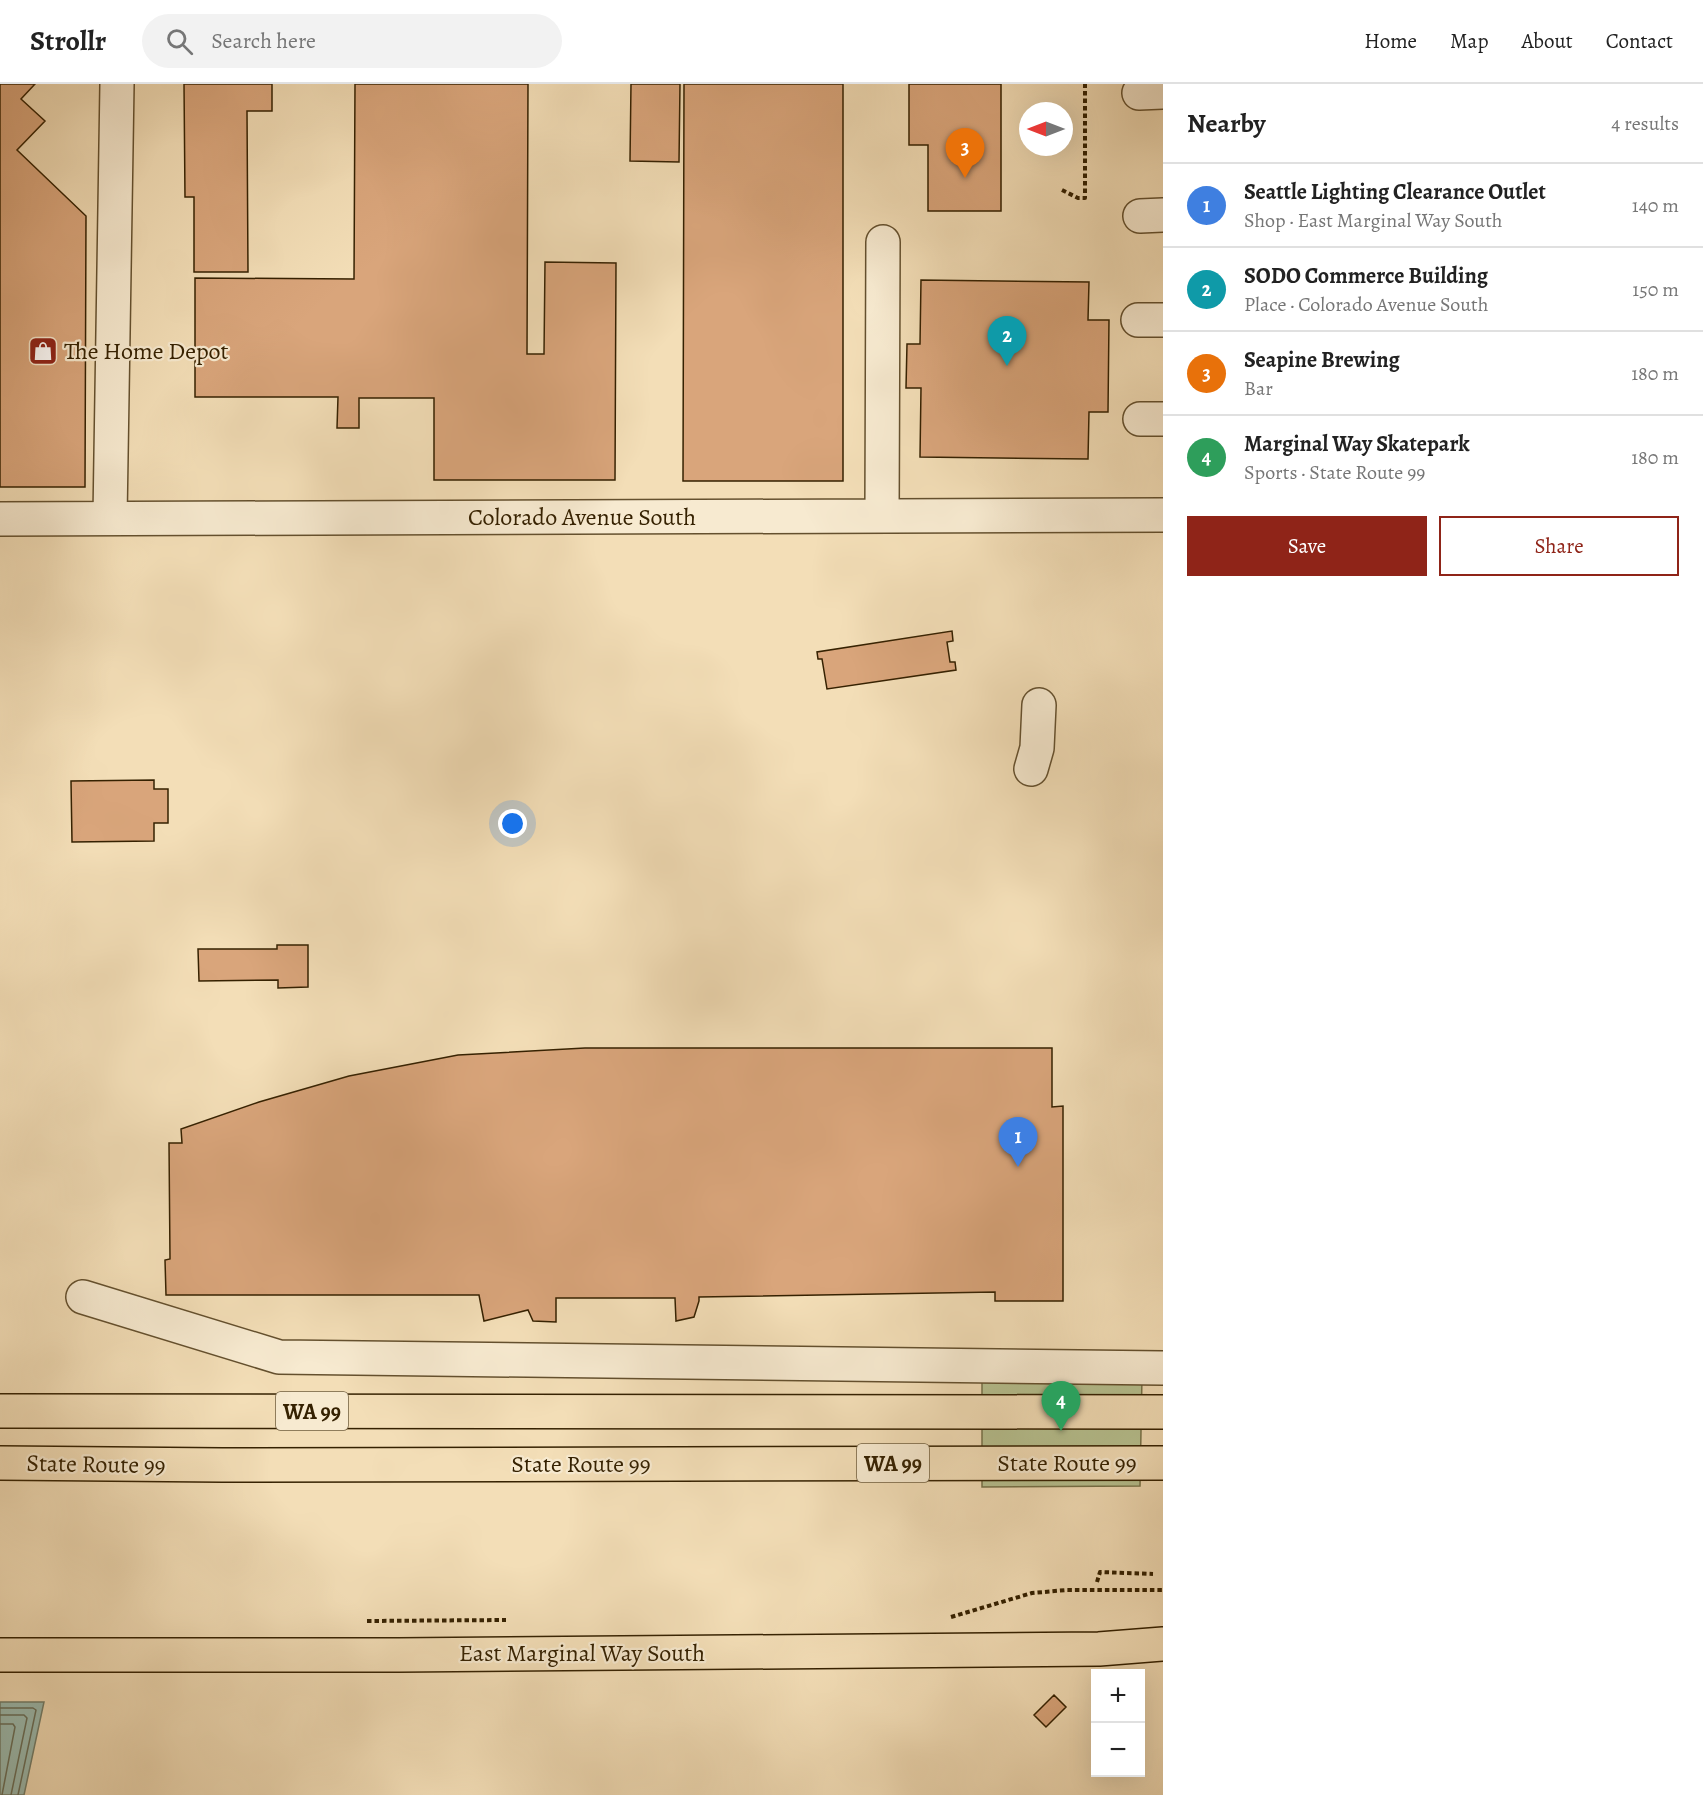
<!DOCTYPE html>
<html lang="en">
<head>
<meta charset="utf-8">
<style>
	body { margin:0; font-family:Alegreya,serif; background:#f2f2f2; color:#222 }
	.controls { position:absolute; right:18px; bottom:18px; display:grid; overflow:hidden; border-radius:0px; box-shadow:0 6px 24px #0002 }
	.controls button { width:54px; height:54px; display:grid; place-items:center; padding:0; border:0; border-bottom:2px solid #e0e0e0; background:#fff; color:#222; font:30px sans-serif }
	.compass { position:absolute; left:1019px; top:18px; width:54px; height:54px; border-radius:50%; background:#fff; box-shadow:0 6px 24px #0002; rotate:270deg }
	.you { position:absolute; left:513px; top:740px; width:21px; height:21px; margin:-15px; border:4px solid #fff; border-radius:50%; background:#1a73e8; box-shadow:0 0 0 9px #1a73e833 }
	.badge { display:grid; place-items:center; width:39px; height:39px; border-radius:50%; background:#8f2418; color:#fff; font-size:20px; font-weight:700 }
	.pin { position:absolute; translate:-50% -50px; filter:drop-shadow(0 2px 3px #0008) }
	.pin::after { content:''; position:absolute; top:32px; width:21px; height:18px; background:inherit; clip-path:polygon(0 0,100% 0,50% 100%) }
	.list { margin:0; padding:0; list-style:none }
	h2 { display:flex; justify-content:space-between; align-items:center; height:78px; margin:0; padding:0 24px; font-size:26px }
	h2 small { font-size:20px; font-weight:400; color:#767676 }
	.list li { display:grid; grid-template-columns:39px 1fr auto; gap:18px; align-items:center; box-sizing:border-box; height:84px; padding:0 24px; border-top:2px solid #e0e0e0 }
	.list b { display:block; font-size:22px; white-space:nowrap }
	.list p { margin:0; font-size:20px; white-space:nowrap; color:#767676 }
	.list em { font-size:20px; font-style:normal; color:#767676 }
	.actions { display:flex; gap:12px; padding:18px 24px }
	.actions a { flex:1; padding:14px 0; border:2px solid #8f2418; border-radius:0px; text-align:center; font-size:21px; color:#8f2418 }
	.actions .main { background:#8f2418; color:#fff }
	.icon { flex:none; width:33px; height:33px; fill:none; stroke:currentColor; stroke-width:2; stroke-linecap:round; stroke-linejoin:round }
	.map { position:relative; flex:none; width:1163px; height:1711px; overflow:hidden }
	header { display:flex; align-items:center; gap:36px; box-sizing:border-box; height:84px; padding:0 30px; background:#fff; border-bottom:2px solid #e0e0e0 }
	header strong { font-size:28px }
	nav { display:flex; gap:33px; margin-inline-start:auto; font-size:21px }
	.search { width:420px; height:54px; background:#f2f2f2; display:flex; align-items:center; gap:15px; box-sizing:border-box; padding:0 21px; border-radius:33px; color:#767676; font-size:22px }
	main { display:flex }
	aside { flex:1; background:#fff }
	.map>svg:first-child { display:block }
	.green { fill:#b7c291; stroke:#767249; stroke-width:1.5 }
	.water { fill:#9bbcb1; stroke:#727e6b; stroke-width:1.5 }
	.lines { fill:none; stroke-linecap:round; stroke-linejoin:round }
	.shore { stroke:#686e59; stroke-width:1.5 }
	.building { fill:#d9a57b; stroke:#352101; stroke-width:1.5 }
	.minor-casing { stroke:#64502e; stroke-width:36 }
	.major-casing { stroke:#352101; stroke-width:36 }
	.highway-casing { stroke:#352101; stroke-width:36 }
	.path { stroke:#352101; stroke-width:4; stroke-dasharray:4.5 3; stroke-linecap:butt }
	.minor { stroke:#f7ead0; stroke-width:33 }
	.major { stroke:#f3deb7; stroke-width:33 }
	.highway { stroke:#f3deb7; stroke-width:33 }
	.labels { text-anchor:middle; stroke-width:4.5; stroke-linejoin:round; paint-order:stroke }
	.shield { fill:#f7ead0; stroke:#6f5d3f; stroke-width:1.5 }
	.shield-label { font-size:22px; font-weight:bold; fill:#352101 }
	.poi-label { font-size:24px; fill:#352101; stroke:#f7ead0; text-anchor:start }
	.street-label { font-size:24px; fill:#352101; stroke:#f7ead0 }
</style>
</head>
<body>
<header>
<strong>Strollr</strong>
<div class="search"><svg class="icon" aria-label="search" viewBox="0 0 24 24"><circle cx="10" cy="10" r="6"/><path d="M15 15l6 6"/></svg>Search here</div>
<nav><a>Home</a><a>Map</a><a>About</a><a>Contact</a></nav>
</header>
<main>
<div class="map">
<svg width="1163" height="1711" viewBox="0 0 1163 1711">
	<rect width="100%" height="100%" fill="#f3deb7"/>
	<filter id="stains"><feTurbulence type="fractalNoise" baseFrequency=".00333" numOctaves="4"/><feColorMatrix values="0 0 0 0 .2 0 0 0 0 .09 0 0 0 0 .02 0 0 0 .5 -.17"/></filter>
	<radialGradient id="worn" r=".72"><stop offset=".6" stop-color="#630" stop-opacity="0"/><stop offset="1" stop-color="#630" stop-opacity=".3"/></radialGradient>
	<!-- green -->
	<path class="green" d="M982,1292H1142L1140,1402L982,1403Z"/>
	<!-- water -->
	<path class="water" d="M0,1618H44L24,1711H0Z"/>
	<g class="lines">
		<!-- shore -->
		<path class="shore" d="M0,1624H33L36,1626L18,1711
			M0,1631H24L27,1634L11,1711
			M0,1640H13L15,1643L2,1711"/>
	</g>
	<!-- building -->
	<path class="building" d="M0,0H35L21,15L45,37L17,66L86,132L85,403H0Z
		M184,0H272V27H247L248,188H194V113H185Z
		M355,0H528L527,270H544L545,178L616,179L615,396H434V314H359V344H337L338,313H195V194L354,195Z
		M631,0H680L679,78L630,77Z
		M684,0H843V397H683Z
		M909,0H1001V127H928V61H909Z
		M921,196L1089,198L1088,236H1109L1108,328H1089L1088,375L920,373L921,304H906L907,260H920Z
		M952,547L953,557L947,558L950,578H955L956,586L827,605L822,575H818L817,568Z
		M154,696V705H168V739H154V757L72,758L71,697Z
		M277,861H308V903L278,904V896L199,897L198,865H277Z
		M585,964H1052V1023L1063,1022V1217H995V1208L699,1213V1217L694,1233L676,1237L675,1214H556V1238L533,1237L528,1226L484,1237L479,1211H166L165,1176L170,1175L169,1059H182L181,1045L259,1018L349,992L458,971Z
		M1054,1611L1066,1623L1046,1643L1034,1631Z"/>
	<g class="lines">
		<!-- minor casing -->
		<g class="minor-casing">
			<path id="minor" d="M1139,9L1163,8
				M1140,132L1163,131
				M1138,236H1163
				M1140,335H1163
				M882,432L883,158
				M110,434L117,0
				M0,435L1163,431
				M1031,685L1037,664L1039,621
				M83,1213L279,1273L1163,1284"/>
		</g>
		<!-- major casing -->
		<g class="major-casing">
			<path id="major" d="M0,1571H399L1099,1565L1163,1560"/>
		</g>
		<!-- highway casing -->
		<g class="highway-casing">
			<path id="highway" d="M0,1327L1163,1328
				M0,1379L222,1381L1163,1379"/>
		</g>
		<!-- path -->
		<path class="path" d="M1062,106L1078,114H1085V0
			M1097,1498L1100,1488L1153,1490
			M951,1533L1032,1509L1067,1506H1163
			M367,1537L506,1536"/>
		<!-- minor -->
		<use href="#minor" class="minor"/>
		<!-- major -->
		<use href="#major" class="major"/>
		<!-- highway -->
		<use href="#highway" class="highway"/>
	</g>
	<!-- icons -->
	<defs>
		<g id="shop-square" transform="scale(1.5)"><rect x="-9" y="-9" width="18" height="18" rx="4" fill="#8f2418" stroke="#f7ead0"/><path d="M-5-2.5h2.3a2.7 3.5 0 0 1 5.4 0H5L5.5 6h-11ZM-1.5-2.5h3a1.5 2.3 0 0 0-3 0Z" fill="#fff"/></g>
	</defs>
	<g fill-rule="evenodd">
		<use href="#shop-square" x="43" y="267"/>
	</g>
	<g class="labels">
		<!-- shield labels -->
		<g class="shield">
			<rect x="276" y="1308" width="72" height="38" rx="4.5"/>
			<rect x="857" y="1360" width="72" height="38" rx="4.5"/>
		</g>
		<g class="shield-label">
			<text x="312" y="1335">WA 99</text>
			<text x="893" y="1387">WA 99</text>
		</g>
		<!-- poi labels -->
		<g class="poi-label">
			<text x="64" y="275">The Home Depot</text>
		</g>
		<!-- street labels -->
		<g class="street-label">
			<text x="582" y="441">Colorado Avenue South</text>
			<text x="1067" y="1387">State Route 99</text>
			<text transform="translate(96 1380) rotate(1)" y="8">State Route 99</text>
			<text x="581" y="1388">State Route 99</text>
			<text x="582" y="1577">East Marginal Way South</text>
		</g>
	</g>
	<rect width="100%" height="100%" filter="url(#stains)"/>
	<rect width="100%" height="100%" fill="url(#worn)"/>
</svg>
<div class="controls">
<button>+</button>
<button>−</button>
</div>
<svg class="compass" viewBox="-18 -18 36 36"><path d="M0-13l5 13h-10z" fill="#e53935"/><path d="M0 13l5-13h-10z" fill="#767676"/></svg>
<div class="you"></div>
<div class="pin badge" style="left:1018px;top:1083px;background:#3f7fe0">1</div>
<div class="pin badge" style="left:1007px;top:282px;background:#0f9aa8">2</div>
<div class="pin badge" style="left:965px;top:94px;background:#e8710a">3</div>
<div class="pin badge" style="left:1061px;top:1347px;background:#2e9e5b">4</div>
</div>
<aside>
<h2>Nearby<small>4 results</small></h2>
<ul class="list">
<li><span class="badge" style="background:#3f7fe0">1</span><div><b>Seattle Lighting Clearance Outlet</b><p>Shop · East Marginal Way South</p></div><em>140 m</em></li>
<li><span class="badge" style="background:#0f9aa8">2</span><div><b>SODO Commerce Building</b><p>Place · Colorado Avenue South</p></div><em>150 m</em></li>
<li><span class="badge" style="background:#e8710a">3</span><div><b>Seapine Brewing</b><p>Bar</p></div><em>180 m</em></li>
<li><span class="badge" style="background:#2e9e5b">4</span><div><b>Marginal Way Skatepark</b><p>Sports · State Route 99</p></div><em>180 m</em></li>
</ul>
<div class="actions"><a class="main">Save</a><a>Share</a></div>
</aside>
</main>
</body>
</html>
